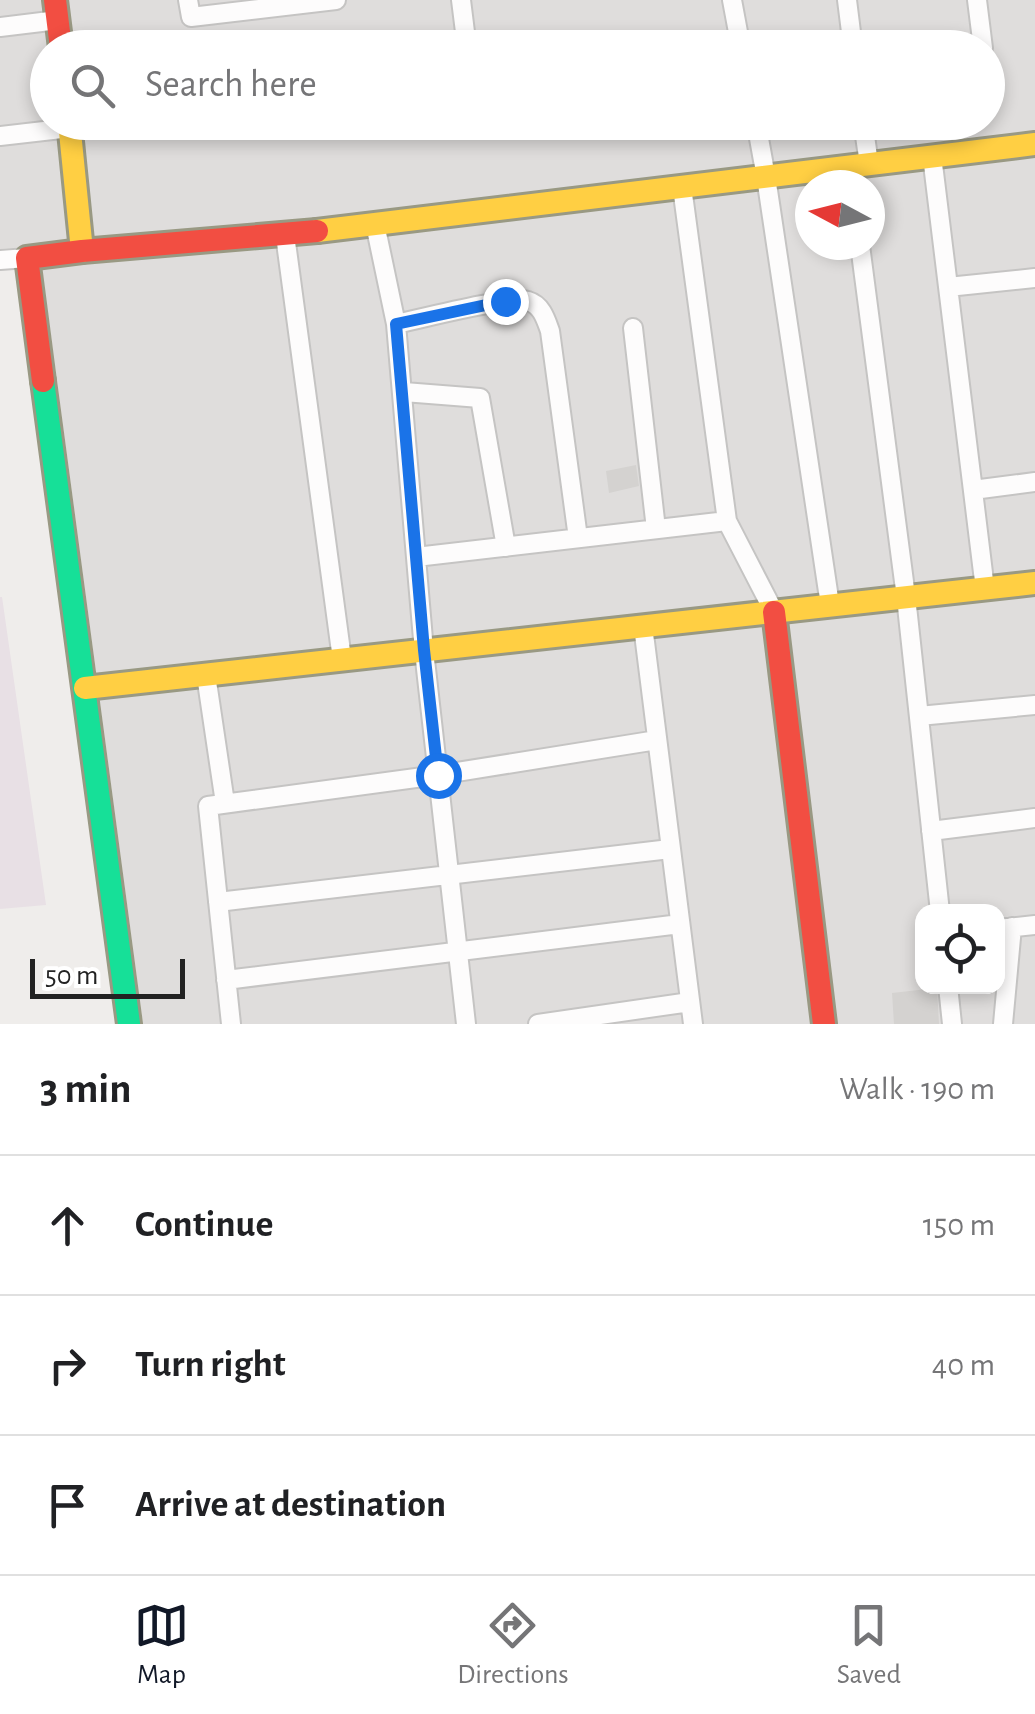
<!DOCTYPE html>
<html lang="en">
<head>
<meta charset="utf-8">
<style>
	body { margin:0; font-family:"Alegreya Sans",sans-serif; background:#f6f6f6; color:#202124 }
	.controls { position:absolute; right:30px; bottom:30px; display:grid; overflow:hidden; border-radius:20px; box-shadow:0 5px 15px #0003 }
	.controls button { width:90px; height:90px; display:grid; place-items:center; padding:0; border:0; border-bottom:2px solid #e0e0e0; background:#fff; color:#202124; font:50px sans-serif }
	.compass { position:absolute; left:795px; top:170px; width:90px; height:90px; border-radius:50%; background:#fff; box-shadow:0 5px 15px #0003; rotate:277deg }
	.scale { position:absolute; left:30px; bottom:25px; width:155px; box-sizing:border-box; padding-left:10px; border:5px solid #222; border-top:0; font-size:28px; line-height:35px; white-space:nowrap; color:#222; -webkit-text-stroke:8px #fff; paint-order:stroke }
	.stop { position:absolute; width:30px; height:30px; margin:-22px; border:8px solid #1a73e8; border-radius:50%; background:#fff }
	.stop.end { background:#1a73e8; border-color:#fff; box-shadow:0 2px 10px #0008 }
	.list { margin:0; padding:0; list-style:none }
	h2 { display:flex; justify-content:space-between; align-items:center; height:130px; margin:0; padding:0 40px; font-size:42px }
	h2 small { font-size:32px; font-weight:400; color:#757577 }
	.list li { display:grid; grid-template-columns:65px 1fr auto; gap:30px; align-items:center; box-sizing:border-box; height:140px; padding:0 40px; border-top:2px solid #e0e0e0 }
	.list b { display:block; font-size:38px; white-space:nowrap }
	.list em { font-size:32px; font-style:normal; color:#757577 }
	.icon { flex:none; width:55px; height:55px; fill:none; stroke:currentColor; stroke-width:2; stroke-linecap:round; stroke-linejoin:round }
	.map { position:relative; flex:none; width:1035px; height:1024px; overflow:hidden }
	.search { position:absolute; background:#fff; box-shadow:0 5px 15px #0003; left:30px; right:30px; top:30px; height:110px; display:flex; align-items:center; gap:25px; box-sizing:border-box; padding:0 35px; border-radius:55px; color:#757577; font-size:38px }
	.sheet { height:550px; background:#fff }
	nav { display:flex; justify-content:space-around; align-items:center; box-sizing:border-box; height:140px; border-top:2px solid #e0e0e0; background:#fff; font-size:28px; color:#757577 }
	nav a { display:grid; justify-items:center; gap:5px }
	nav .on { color:#111827 }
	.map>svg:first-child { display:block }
	.residential { fill:#dfdddc; fill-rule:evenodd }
	.industrial { fill:#e8e0e5 }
	.building { fill:#d4d2d0 }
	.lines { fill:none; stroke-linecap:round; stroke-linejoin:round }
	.street-casing { stroke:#c5c4c3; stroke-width:22 }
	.fast-casing { stroke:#999983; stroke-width:28 }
	.slow-casing { stroke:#999983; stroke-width:28 }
	.jam-casing { stroke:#999983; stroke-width:28 }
	.street { stroke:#fdfcfc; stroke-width:18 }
	.fast { stroke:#16e098; stroke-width:22 }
	.slow { stroke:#ffcf43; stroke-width:22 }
	.jam { stroke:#f24e42; stroke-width:22 }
	.route { stroke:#1a73e8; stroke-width:12 }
</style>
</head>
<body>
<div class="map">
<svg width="1035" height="1024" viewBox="0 0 1035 1024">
	<rect width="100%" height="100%" fill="#efedeb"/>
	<!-- residential -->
	<path class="residential" d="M0,0H1035V1024H143L39,246L0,249ZM48,48H988V122H48ZM810,185H870V245H810ZM922,912H998V986H922Z"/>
	<!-- industrial -->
	<path class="industrial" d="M0,597H2L46,905L0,909Z"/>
	<!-- building -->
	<path class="building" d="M636,465L639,486L609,493L606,471Z
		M937,988L939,1024H894L892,993Z"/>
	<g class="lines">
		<!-- street casing -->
		<g class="street-casing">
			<path id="street" d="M188,0L191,17L336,0
				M461,0L467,48
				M732,0L741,48
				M847,0L853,48
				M977,0L983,48
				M0,27L58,20
				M756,122L766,177L830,605
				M863,122L869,164
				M0,136L70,128
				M932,156L985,589
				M682,187L727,521L774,612
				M375,224L396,324L424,651L466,1024
				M285,235L342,659
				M860,245L906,597L940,912
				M0,260L27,258
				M948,287L1035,278
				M396,324C420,319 511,295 528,301C542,305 546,320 550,331L578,538
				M633,328L656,529
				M404,392L480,398L506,547
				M973,490L1035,482
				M416,557L727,521
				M643,626L693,1024
				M206,675L225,803
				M919,716L1035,705
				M931,831L1035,818
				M218,902L670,849
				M998,929L1035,925
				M226,980L680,924
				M948,986L952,1024
				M231,1024L208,806L438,775L657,740
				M538,1024L690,1002
				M1003,1024L1012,927"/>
		</g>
		<!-- fast casing -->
		<g class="fast-casing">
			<path id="fast" d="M43,381L129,1024"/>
		</g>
		<!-- slow casing -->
		<g class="slow-casing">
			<path id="slow" d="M69,122L82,251
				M317,231L1035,144
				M85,688L1035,583"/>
		</g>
		<!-- jam casing -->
		<g class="jam-casing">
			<path id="jam" d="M55,0L61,48
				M43,381L27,258L82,251L317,231
				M774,612L824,1024"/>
		</g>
		<!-- street -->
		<use href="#street" class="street"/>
		<!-- fast -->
		<use href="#fast" class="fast"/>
		<!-- slow -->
		<use href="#slow" class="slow"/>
		<!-- jam -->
		<use href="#jam" class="jam"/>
	</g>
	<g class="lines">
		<!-- route -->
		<path class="route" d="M438,775L424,650L396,324L505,301"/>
	</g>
</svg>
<div class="controls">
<button><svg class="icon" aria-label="locate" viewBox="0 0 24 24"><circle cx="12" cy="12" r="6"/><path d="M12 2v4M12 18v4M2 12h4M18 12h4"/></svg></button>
</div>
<svg class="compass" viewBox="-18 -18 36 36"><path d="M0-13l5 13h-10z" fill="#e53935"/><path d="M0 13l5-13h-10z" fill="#757577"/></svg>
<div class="scale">50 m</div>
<div class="stop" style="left:438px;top:775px"></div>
<div class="stop end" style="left:505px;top:301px"></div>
<div class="search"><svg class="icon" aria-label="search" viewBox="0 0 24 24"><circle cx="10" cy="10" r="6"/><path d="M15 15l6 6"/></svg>Search here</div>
</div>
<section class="sheet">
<h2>3 min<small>Walk · 190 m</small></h2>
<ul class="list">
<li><svg class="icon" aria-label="ahead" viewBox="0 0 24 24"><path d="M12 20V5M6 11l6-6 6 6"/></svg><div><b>Continue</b></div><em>150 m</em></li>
<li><svg class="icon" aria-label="right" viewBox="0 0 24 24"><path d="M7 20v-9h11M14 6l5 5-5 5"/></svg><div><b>Turn right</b></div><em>40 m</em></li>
<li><svg class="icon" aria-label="arrive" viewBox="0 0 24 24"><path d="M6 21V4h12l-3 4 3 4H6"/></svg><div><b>Arrive at destination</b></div></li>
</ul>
</section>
<nav>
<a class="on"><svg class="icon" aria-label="map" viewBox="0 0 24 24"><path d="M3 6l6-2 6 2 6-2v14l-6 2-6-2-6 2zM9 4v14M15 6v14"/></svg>Map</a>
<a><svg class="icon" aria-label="directions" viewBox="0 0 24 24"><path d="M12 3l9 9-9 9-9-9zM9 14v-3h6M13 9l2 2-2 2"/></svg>Directions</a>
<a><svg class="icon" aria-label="saved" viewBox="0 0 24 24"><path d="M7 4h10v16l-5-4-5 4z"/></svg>Saved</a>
</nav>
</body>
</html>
